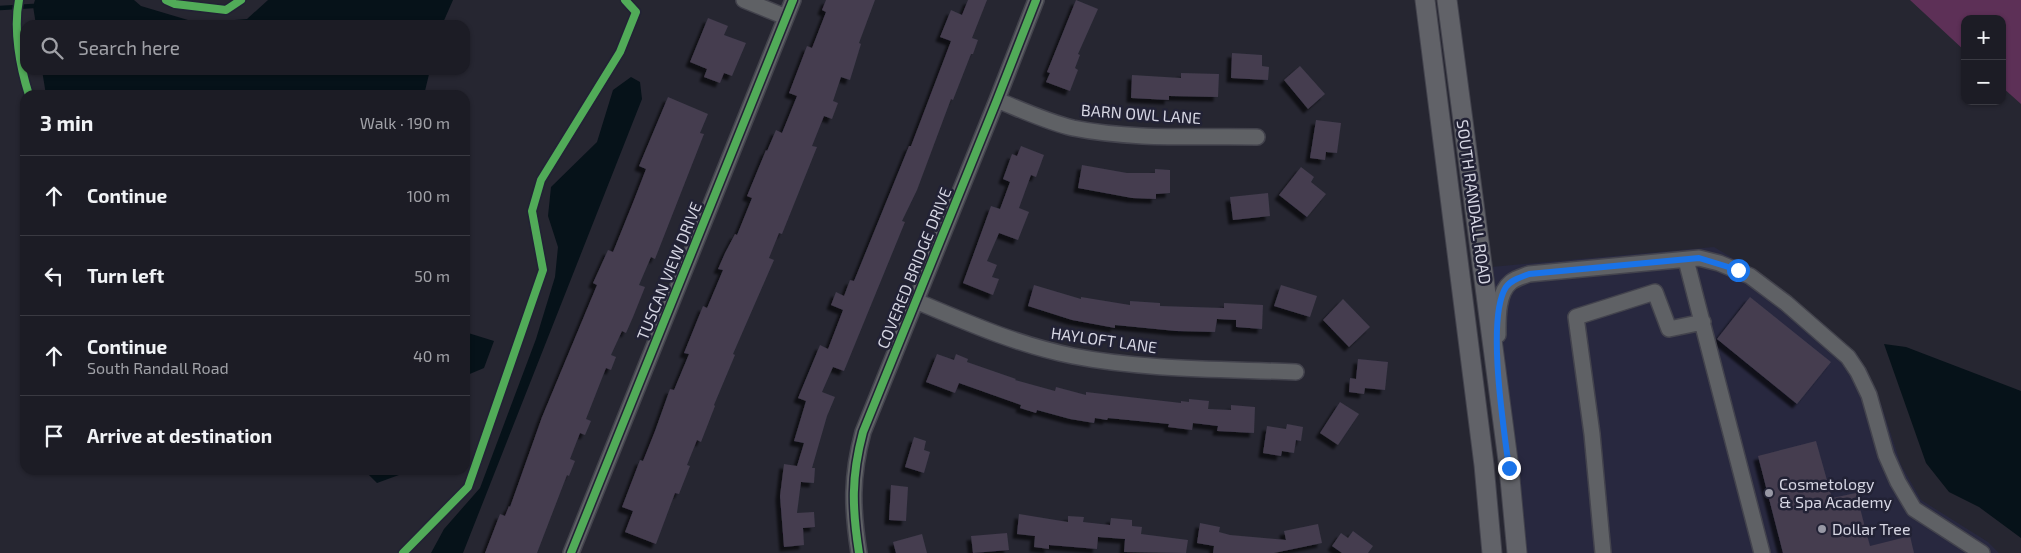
<!DOCTYPE html>
<html lang="en">
<head>
<meta charset="utf-8">
<style>
	body { margin:0; font-family:"Exo 2",sans-serif; background:#292932; color:#f1f3f6 }
	.controls { position:absolute; right:15px; top:15px; display:grid; overflow:hidden; border-radius:10px; box-shadow:0 1px 4px #0004 }
	.controls button { width:45px; height:45px; display:grid; place-items:center; padding:0; border:0; border-bottom:1px solid #3a3a42; background:#1c1c25; color:#f1f3f6; font:25px sans-serif }
	.stop { position:absolute; width:15px; height:15px; margin:-11px; border:4px solid #1a73e8; border-radius:50%; background:#fff }
	.stop.end { background:#1a73e8; border-color:#fff; box-shadow:0 1px 5px #0008 }
	.list { margin:0; padding:0; list-style:none }
	h2 { display:flex; justify-content:space-between; align-items:center; height:65px; margin:0; padding:0 20px; font-size:21px }
	h2 small { font-size:16px; font-weight:400; color:#a0a1a7 }
	.list li { display:grid; grid-template-columns:32px 1fr auto; gap:15px; align-items:center; box-sizing:border-box; height:80px; padding:0 20px; border-top:1px solid #3a3a42 }
	.list b { display:block; font-size:19px; white-space:nowrap }
	.list p { margin:0; font-size:16px; white-space:nowrap; color:#a0a1a7 }
	.list em { font-size:16px; font-style:normal; color:#a0a1a7 }
	.icon { flex:none; width:28px; height:28px; fill:none; stroke:currentColor; stroke-width:2; stroke-linecap:round; stroke-linejoin:round }
	.map { position:relative; flex:none; width:2021px; height:553px; overflow:hidden }
	.search { position:absolute; background:#1c1c25; box-shadow:0 1px 4px #0004; left:20px; top:20px; width:450px; height:55px; display:flex; align-items:center; gap:12px; box-sizing:border-box; padding:0 18px; border-radius:15px; color:#a0a1a7; font-size:19px }
	.panel { position:absolute; background:#1c1c25; box-shadow:0 1px 4px #0004; left:20px; top:90px; width:450px; height:385px; border-radius:15px }
	.map>svg:first-child { display:block }
	.built { fill:#28283f }
	.green { fill:#5d3057 }
	.water { fill:#061219 }
	.lines { fill:none; stroke-linecap:round; stroke-linejoin:round }
	.stream { stroke:#061219; stroke-width:4.5 }
	.building { fill:#443d4f; filter:url(#shadow) }
	.minor-casing { stroke:#43434d; stroke-width:18 }
	.major-casing { stroke:#43434d; stroke-width:21 }
	.minor { stroke:#5f6165; stroke-width:15 }
	.major { stroke:#616268; stroke-width:19 }
	.cycleway-casing { stroke:#222235; stroke-width:11 }
	.cycleway { stroke:#51ab58; stroke-width:8 }
	.route { stroke:#1a73e8; stroke-width:6 }
	.poi-dot { fill:#9898a5; stroke:#222235; stroke-width:2 }
	.labels { text-anchor:middle; stroke-width:5; stroke-linejoin:round; paint-order:stroke }
	.street-label { font-size:16px; fill:#d6d6e3; stroke:#222235 }
	.poi-label { font-size:16px; fill:#d6d6e3; stroke:#222235; text-anchor:start }
</style>
</head>
<body>
<div class="map">
<svg width="2021" height="553" viewBox="0 0 2021 553">
	<defs>
		<filter id="shadow"><feDropShadow dx="-4.5" dy="4.5" stdDeviation="1" flood-color="#0009"/></filter>
	</defs>
	<rect width="100%" height="100%" fill="#262631"/>
	<!-- built -->
	<path class="built" d="M1714,247L1766,278L1861,362L1881,404L1901,465L1921,500L1988,542L1999,553H1527L1491,267Z"/>
	<!-- green -->
	<path class="green" d="M1910,0H2021V104L2002,87V19H1965V51Z"/>
	<!-- water -->
	<path class="water" d="M35,0H134L141,6L198,23L247,19L268,0H453L442,25H36L33,6Z
		M42,70H430L424,95H46Z
		M631,77L640,82L642,99L463,553H431L444,529L480,488L536,339L555,277L558,247L548,216L551,187L597,142L613,90Z
		M465,332L494,341L484,368L465,376Z
		M1884,344L1906,347L2021,391V538L1979,507L1949,492L1926,463Z
		M364,470H408L407,472L377,483Z"/>
	<g class="lines">
		<!-- stream -->
		<path class="stream" d="M0,8L33,6"/>
	</g>
	<!-- building -->
	<path class="building" d="M826,0H875L859,43L861,44L850,80L841,77L833,101L838,103L832,119L824,116L812,146L817,147L782,234L779,233L769,258L774,260L733,354L735,355L714,405L715,406L701,442L697,440L687,465L690,466L679,494L675,493L656,544L625,532L633,511L622,507L640,460L643,461L655,431L670,389L674,390L689,354L684,353L703,306L707,308L723,270L718,269L725,253L735,234L737,235L752,198L747,196L766,150L767,151L776,130L782,133L797,96L789,93L807,46L812,48L826,12L822,10Z
		M968,0H987L972,38L978,40L973,54H971L953,100L951,99L917,190L902,221L905,222L844,371L833,367L822,392L835,397L827,416L812,468H815L814,483L801,482L797,513L814,512L815,527L803,528L804,545L784,547L780,496L784,464L797,466L804,443L794,441L806,401L798,398L820,345L828,349L843,310L831,305L836,292L844,296L850,280L854,281L909,146H911L951,41L940,37L951,10L962,15Z
		M1076,0L1098,9L1078,54L1080,55L1075,68L1078,70L1070,91L1046,82L1050,73L1047,72Z
		M708,18L728,26L724,35L746,43L732,76L724,73L720,83L704,77L707,69L690,62Z
		M1232,53L1262,55V66L1269,67L1268,80L1231,78Z
		M1300,66L1325,94L1308,109L1284,80Z
		M1181,73L1219,74L1218,97L1169,96V100L1131,98L1132,75L1181,78Z
		M668,97L708,114L700,133L704,134L655,259L651,257L639,285L645,287L633,317L626,333L622,331L611,355L616,357L611,370L606,368L586,419L591,421L585,435L580,433L570,459L575,461L569,476L567,475L537,553H485L500,514L505,516L509,506L510,507L542,417L597,285L593,283L608,250L613,252L634,200L646,169L639,166Z
		M1316,120L1341,123L1337,153L1326,152L1325,160L1310,158Z
		M1021,146L1044,155L1036,177L1031,175L1019,208L1029,212L1018,240L999,233L987,261L997,265L992,277L999,279L993,295L963,283L991,206L1000,209L1010,182L1003,179L1012,154L1017,156Z
		M1082,165L1127,173H1155V169L1170,170V193L1156,194V199L1132,198L1078,188Z
		M1301,167L1314,177L1311,182L1326,194L1307,217L1279,195Z
		M1268,193L1270,216L1233,220L1230,197Z
		M1034,285L1081,299V297L1130,305V301L1160,303V306L1224,308V303L1263,305L1262,329L1236,327V320L1217,319L1215,332L1176,331L1115,325V328L1072,320L1028,306Z
		M1281,285L1317,296L1310,317L1274,306Z
		M1750,297L1831,362L1797,404L1717,339Z
		M1343,299L1370,327L1349,347L1323,320Z
		M937,354L954,360L956,354L968,359L967,362L1016,379L1015,380L1055,391L1056,387L1086,395V392L1181,403V401L1189,402V399L1209,401L1208,409L1231,410V405L1255,407L1254,433L1217,431L1218,426L1193,423L1192,430L1168,427L1169,424L1108,418L1107,420L1095,418L1094,423L1070,419L1037,410L1036,413L1020,408L1021,405L959,383L955,393L926,382Z
		M1358,359L1388,362L1385,390L1365,388L1364,394L1349,392L1350,378L1356,379Z
		M1340,402L1359,414L1338,445L1320,433Z
		M1287,424L1303,427L1301,441L1296,440L1294,453L1282,451L1281,456L1263,453L1267,426L1286,429Z
		M914,437L926,441L924,450L930,452L924,473L905,467Z
		M1816,441L1832,498L1856,493L1870,546L1910,536L1914,553H1783L1758,456Z
		M891,485L908,487L906,521L889,520Z
		M1019,514L1068,522V516L1084,517L1083,522L1110,525L1111,518L1132,520V526L1142,527L1141,534L1188,540L1186,553L1124,552L1125,539L1098,537L1097,549L1049,545V549L1034,547L1035,536L1017,534Z
		M1200,523L1220,527L1219,532L1230,535L1286,540L1284,531L1318,524L1322,543L1274,553H1213L1214,546L1197,543Z
		M1353,531L1373,546L1368,553H1342L1332,546L1341,533L1348,538Z
		M1007,533L1009,550L973,553L971,536Z
		M922,534L927,553H896L893,542Z"/>
	<g class="lines">
		<!-- minor casing -->
		<g class="minor-casing">
			<path id="minor" d="M744,0L786,17
				M997,100C1022,110 1047,122 1073,128C1133,140 1196,136 1257,137
				M1686,260L1762,553
				M916,301C968,323 1018,345 1073,356C1144,370 1224,369 1296,372
				M1498,335C1498,319 1497,293 1511,282C1516,278 1524,276 1529,274L1699,258L1719,263L1750,276L1786,303L1848,357L1858,372L1869,395L1886,455L1898,482L1914,509L1982,553
				M571,553L793,0
				M859,553C852,508 851,477 863,432L997,100L1036,0
				M1603,553L1592,434L1576,317L1655,292L1669,329L1703,322"/>
		</g>
		<!-- major casing -->
		<g class="major-casing">
			<path id="major" d="M1425,0L1484,465L1492,553
				M1447,0L1509,468L1517,553"/>
		</g>
		<!-- minor -->
		<use href="#minor" class="minor"/>
		<!-- major -->
		<use href="#major" class="major"/>
		<!-- cycleway casing -->
		<g class="cycleway-casing">
			<path id="cycleway" d="M19,0C13,29 20,67 29,95
				M166,0L175,4L226,10L241,0
				M403,553L468,487L543,270L532,211L541,180L620,52L636,12L625,0
				M571,553L793,0
				M859,553C852,508 851,477 863,432L997,100L1036,0"/>
		</g>
		<!-- cycleway -->
		<use href="#cycleway" class="cycleway"/>
	</g>
	<g class="lines">
		<!-- route -->
		<path class="route" d="M1509,468C1504,430 1486,318 1506,287C1511,280 1521,277 1529,274L1699,258L1738,270"/>
	</g>
	<!-- markers -->
	<g class="poi-dot">
		<circle cx="1769" cy="493" r="5"/>
		<circle cx="1822" cy="529" r="5"/>
	</g>
	<g class="labels">
		<!-- street labels -->
		<g class="street-label">
			<text transform="translate(1141 114) rotate(4)" y="6">BARN OWL LANE</text>
			<text transform="translate(1474 202) rotate(82)" y="6">SOUTH RANDALL ROAD</text>
			<text transform="translate(914 268) rotate(-68)" y="6">COVERED BRIDGE DRIVE</text>
			<text transform="translate(669 271) rotate(-68)" y="6">TUSCAN VIEW DRIVE</text>
			<text transform="translate(1104 340) rotate(8)" y="6">HAYLOFT LANE</text>
		</g>
		<!-- poi labels -->
		<g class="poi-label">
			<text x="1779" y="490">Cosmetology<tspan x="1779" dy="18">&amp; Spa Academy</tspan></text>
			<text x="1832" y="535">Dollar Tree</text>
		</g>
	</g>
</svg>
<div class="controls">
<button>+</button>
<button>−</button>
</div>
<div class="stop" style="left:1738px;top:270px"></div>
<div class="stop end" style="left:1509px;top:468px"></div>
<div class="search"><svg class="icon" aria-label="search" viewBox="0 0 24 24"><circle cx="10" cy="10" r="6"/><path d="M15 15l6 6"/></svg>Search here</div>
<section class="panel">
<h2>3 min<small>Walk · 190 m</small></h2>
<ul class="list">
<li><svg class="icon" aria-label="ahead" viewBox="0 0 24 24"><path d="M12 20V5M6 11l6-6 6 6"/></svg><div><b>Continue</b></div><em>100 m</em></li>
<li><svg class="icon" aria-label="left" viewBox="0 0 24 24"><path d="M17 20v-9H6M10 6l-5 5 5 5"/></svg><div><b>Turn left</b></div><em>50 m</em></li>
<li><svg class="icon" aria-label="ahead" viewBox="0 0 24 24"><path d="M12 20V5M6 11l6-6 6 6"/></svg><div><b>Continue</b><p>South Randall Road</p></div><em>40 m</em></li>
<li><svg class="icon" aria-label="arrive" viewBox="0 0 24 24"><path d="M6 21V4h12l-3 4 3 4H6"/></svg><div><b>Arrive at destination</b></div></li>
</ul>
</section>
</div>
</body>
</html>
